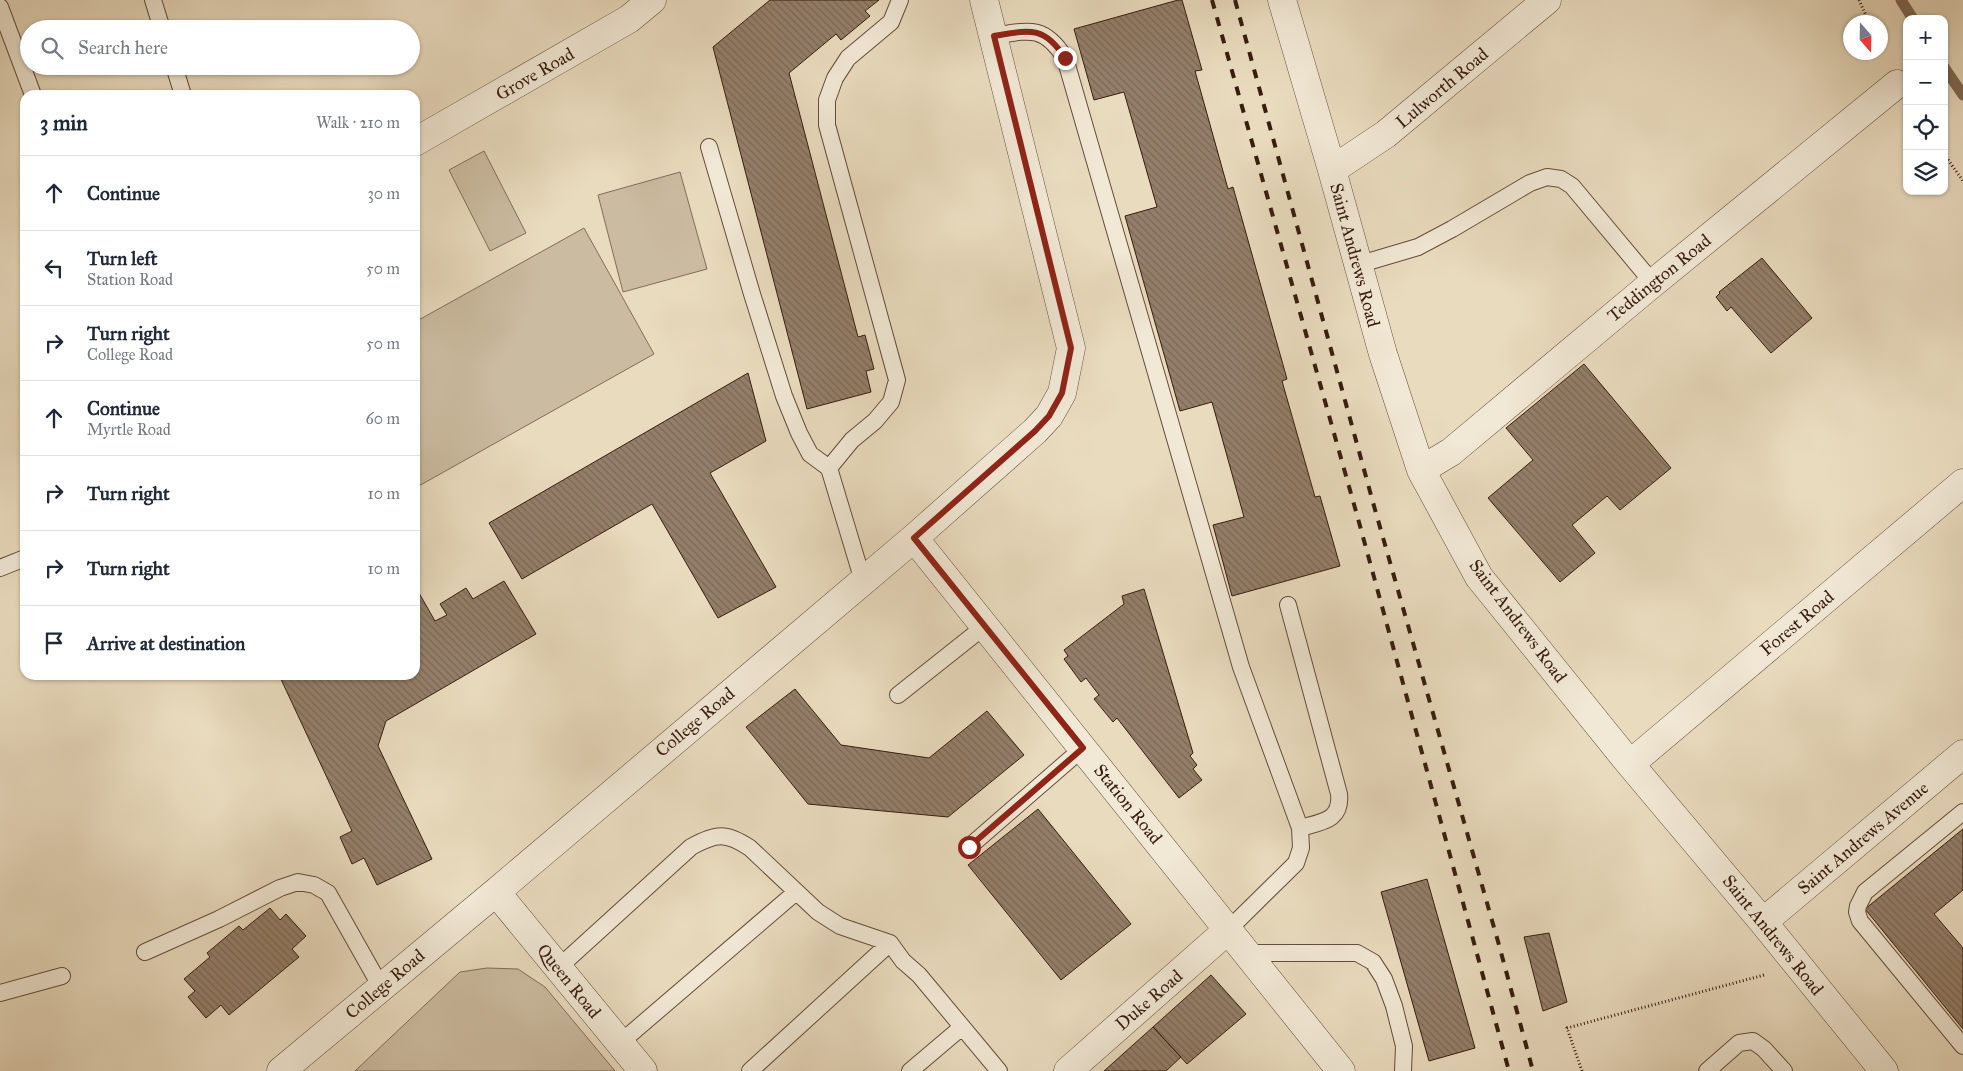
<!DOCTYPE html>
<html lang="en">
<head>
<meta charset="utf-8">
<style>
	body { margin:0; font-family:"IM FELL Great Primer",serif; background:#f6f6f7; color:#1f2937 }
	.controls { position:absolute; right:15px; top:15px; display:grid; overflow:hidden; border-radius:10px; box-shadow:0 1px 4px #0004 }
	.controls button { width:45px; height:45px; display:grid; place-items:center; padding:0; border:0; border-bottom:1px solid #e0e1e3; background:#fff; color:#1f2937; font:25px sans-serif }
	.compass { position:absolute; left:1843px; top:15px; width:45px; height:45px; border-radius:50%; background:#fff; box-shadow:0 1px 4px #0004; rotate:160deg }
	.stop { position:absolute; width:15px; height:15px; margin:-11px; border:4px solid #8f2418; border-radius:50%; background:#fff }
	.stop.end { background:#8f2418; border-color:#fff; box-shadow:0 1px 5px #0008 }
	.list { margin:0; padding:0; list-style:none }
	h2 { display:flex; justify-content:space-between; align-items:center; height:65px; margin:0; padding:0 20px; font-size:21px }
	h2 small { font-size:16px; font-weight:400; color:#747a83 }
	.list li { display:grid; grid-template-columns:32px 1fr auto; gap:15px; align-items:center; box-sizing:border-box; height:75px; padding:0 20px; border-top:1px solid #e0e1e3 }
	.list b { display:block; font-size:19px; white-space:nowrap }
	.list p { margin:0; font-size:16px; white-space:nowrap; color:#747a83 }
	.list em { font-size:16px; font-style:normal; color:#747a83 }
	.icon { flex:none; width:28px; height:28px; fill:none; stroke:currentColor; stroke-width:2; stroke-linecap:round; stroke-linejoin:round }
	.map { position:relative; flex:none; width:1963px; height:1071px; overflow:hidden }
	.search { position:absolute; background:#fff; box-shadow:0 1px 4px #0004; left:20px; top:20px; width:400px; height:55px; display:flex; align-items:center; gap:12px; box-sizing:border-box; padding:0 18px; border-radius:28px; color:#747a83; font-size:19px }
	.panel { position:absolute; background:#fff; box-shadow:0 1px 4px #0004; left:20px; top:90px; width:400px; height:590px; border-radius:15px }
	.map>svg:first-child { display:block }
	.park { fill:#cbbba0; stroke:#826c58 }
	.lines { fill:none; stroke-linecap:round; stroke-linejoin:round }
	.stream { stroke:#7e6854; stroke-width:11 }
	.building { fill:url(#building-back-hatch); stroke:#381c0f }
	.lane-casing { stroke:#644c3b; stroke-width:18 }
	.street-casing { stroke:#644c3b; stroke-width:29 }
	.path { stroke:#381c0f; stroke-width:3; stroke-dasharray:1 2.5; stroke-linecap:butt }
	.lane { stroke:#f1e8d5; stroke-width:16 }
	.street { stroke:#f1e8d5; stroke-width:28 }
	.rail { stroke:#381c0f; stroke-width:4; stroke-dasharray:9 9; stroke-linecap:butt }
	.route { stroke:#8f2418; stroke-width:6 }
	.labels { text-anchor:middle; stroke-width:4.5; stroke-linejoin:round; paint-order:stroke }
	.street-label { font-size:18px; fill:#381c0f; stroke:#f1e8d5 }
</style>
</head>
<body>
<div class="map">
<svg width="1963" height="1071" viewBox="0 0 1963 1071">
	<defs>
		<pattern id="building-back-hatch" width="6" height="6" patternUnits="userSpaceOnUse" patternTransform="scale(1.25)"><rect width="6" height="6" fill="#947f6a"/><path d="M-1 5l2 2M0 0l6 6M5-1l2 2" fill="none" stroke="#7a6756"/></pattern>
	</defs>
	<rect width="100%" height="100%" fill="#e9dbbe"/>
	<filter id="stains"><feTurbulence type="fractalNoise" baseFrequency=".004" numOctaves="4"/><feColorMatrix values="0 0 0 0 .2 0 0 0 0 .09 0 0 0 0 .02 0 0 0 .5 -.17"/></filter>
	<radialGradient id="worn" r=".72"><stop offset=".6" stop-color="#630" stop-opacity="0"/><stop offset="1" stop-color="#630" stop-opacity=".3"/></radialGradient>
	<!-- park -->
	<path class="park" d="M484,151L526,233L490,251L449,170Z
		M680,172L707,269L623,292L598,195Z
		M584,228L654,354L417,487L415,483V322Z
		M487,968L518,969L545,987L615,1071H355L460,972Z"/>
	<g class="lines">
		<!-- stream -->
		<path class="stream" d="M1901,0L1913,19
			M1944,67L1963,95"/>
	</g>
	<!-- building -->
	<path class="building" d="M770,0H879L865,11L870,16L841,40L836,34L789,73L858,337L865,335L874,369L866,371L871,392L807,409L713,47Z
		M1178,0H1182L1202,70L1195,71L1228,189L1233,187L1287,379L1282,381L1315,497L1320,496L1340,566L1232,596L1213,525L1244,517L1212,402L1180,411L1125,216L1157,207L1124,92L1094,100L1074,29Z
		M1762,258L1812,318L1771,353L1731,307L1727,311L1716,297L1720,293L1719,292Z
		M1584,364L1671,468L1620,510L1607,496L1572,525L1595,553L1560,582L1488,498L1533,460L1506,428Z
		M748,373L766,441L710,473L776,587L718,618L652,504L522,579L489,523Z
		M504,581L536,634L386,721L378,746L432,859L377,885L364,858L352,864L340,837L352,831L279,675H415V586L435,621L447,615L440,604L466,588L473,599Z
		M1144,589L1193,753L1190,756L1197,765L1193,769L1202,780L1179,798L1117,718L1113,722L1094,699L1099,695L1086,678L1081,682L1064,659L1068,656L1064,650L1124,604L1122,596Z
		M795,689L841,745L929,758L987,711L1024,755L948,817L808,804L746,727Z
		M1038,809L1131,924L1061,980L968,865Z
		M1963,829V890L1934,914L1963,948V1029L1865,909Z
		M1427,879L1475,1048L1429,1061L1381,892Z
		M270,908L280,920L286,914L306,936L292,949L299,957L229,1015L221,1005L206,1018L188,997L195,991L184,979L210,957L207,953L239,926L243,930Z
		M1549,933L1567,1002L1543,1011L1524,937Z
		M1211,975L1246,1014L1187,1064L1153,1027Z
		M1153,1027L1181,1057L1166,1071H1104Z"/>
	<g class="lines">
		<!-- lane casing -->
		<g class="lane-casing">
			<path id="lane" d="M153,0L162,29
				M0,7L33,95
				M994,36C1029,30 1044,25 1065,58L1241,667L1300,828L1301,848L1296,863L1229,929
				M174,66L183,95
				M709,147L752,294L784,396L799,433L810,454L829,468
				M1357,265L1418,247L1452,229L1530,183L1547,177L1561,179L1572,186L1653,283
				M0,568L25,558
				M863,581L829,468L852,440L875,421L891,402L897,380L827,125V100L835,78L848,58L891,22L900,0
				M1288,605L1339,794C1342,821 1321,822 1300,828
				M898,695L985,626
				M1963,812L1865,892L1858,906L1857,912L1860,921L1963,1046
				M969,847L1083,748
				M145,952L219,919L280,888L298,882L314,885L328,893L381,987
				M1245,953H1357L1373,962L1384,979L1394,1006L1404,1046L1403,1071
				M558,968L691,847C716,833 726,832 750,848L818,912L840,926L890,943L903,961L919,975L999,1071
				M0,993L62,976
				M620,1043L796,892
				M750,1071L890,943
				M910,1071L962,1027
				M1707,1071L1739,1043L1753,1041L1764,1049L1784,1071"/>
		</g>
		<!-- street casing -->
		<g class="street-casing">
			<path id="street" d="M1282,0L1332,170L1383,354L1421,470L1479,577L1630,764L1763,922L1884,1071
				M415,142L629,19L652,0
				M1332,170L1386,134L1547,0
				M1421,470L1451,452L1647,288L1897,84
				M914,538L1341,1071
				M1630,764L1963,483
				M496,892L643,1071
				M1763,922L1963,754
				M281,1071L496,892L914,538L1035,431L1049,416L1062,393L1071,348L984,0
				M1068,1071L1229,929"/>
		</g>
		<!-- path -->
		<path class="path" d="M1859,0L1869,22
			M1944,154L1963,181
			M1582,1071L1567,1028L1764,975"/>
		<!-- lane -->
		<use href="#lane" class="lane"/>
		<!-- street -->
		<use href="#street" class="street"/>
		<!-- rail -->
		<path class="rail" d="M1212,0L1357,515L1509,1071
			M1235,0L1374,506L1499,945L1533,1071"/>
	</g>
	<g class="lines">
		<!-- route -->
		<path class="route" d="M969,847L1083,748L914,538L1035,431L1049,416L1062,393L1071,348L994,36C1029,30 1044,25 1065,58"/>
	</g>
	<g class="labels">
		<!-- street labels -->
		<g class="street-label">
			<text transform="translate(535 74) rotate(-30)" y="6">Grove Road</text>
			<text transform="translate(1442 88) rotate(-40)" y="6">Lulworth Road</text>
			<text transform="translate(1355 255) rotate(75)" y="6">Saint Andrews Road</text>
			<text transform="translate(1659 278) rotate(-39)" y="6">Teddington Road</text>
			<text transform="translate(1518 621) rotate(53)" y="6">Saint Andrews Road</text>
			<text transform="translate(1797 623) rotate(-40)" y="6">Forest Road</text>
			<text transform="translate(695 722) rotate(-40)" y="6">College Road</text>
			<text transform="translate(1128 804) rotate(51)" y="6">Station Road</text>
			<text transform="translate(1863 838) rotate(-40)" y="6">Saint Andrews Avenue</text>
			<text transform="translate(1773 935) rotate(51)" y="6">Saint Andrews Road</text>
			<text transform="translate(569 981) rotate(51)" y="6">Queen Road</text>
			<text transform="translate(385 984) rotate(-40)" y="6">College Road</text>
			<text transform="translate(1149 1000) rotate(-41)" y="6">Duke Road</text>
		</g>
	</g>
	<rect width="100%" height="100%" filter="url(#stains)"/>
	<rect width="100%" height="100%" fill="url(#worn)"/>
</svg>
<div class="controls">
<button>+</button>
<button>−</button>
<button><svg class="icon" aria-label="locate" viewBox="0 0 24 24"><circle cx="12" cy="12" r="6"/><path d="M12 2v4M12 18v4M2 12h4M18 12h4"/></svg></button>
<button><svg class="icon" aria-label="layers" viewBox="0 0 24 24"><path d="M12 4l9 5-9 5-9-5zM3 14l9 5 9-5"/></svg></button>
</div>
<svg class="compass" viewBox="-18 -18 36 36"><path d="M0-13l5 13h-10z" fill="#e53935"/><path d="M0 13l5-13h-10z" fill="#747a83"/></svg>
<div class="stop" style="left:969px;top:847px"></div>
<div class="stop end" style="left:1065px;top:58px"></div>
<div class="search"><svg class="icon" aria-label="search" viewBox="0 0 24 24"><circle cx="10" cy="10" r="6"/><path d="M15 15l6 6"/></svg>Search here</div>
<section class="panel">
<h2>3 min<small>Walk · 210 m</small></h2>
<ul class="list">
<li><svg class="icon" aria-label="ahead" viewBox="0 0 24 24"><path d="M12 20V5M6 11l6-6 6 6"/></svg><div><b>Continue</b></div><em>30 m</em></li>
<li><svg class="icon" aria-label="left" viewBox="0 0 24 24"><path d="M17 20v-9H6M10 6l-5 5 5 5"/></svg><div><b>Turn left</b><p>Station Road</p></div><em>50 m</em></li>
<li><svg class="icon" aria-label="right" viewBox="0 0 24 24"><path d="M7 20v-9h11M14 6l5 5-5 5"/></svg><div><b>Turn right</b><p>College Road</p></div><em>50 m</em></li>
<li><svg class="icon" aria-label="ahead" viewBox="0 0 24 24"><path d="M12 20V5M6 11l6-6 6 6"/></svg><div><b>Continue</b><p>Myrtle Road</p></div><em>60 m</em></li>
<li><svg class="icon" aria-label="right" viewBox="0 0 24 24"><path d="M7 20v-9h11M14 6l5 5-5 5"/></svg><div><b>Turn right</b></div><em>10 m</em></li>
<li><svg class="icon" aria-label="right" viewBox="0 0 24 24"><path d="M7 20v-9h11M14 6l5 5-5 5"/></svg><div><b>Turn right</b></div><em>10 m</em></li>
<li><svg class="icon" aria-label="arrive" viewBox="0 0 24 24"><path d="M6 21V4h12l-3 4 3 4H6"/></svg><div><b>Arrive at destination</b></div></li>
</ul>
</section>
</div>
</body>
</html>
